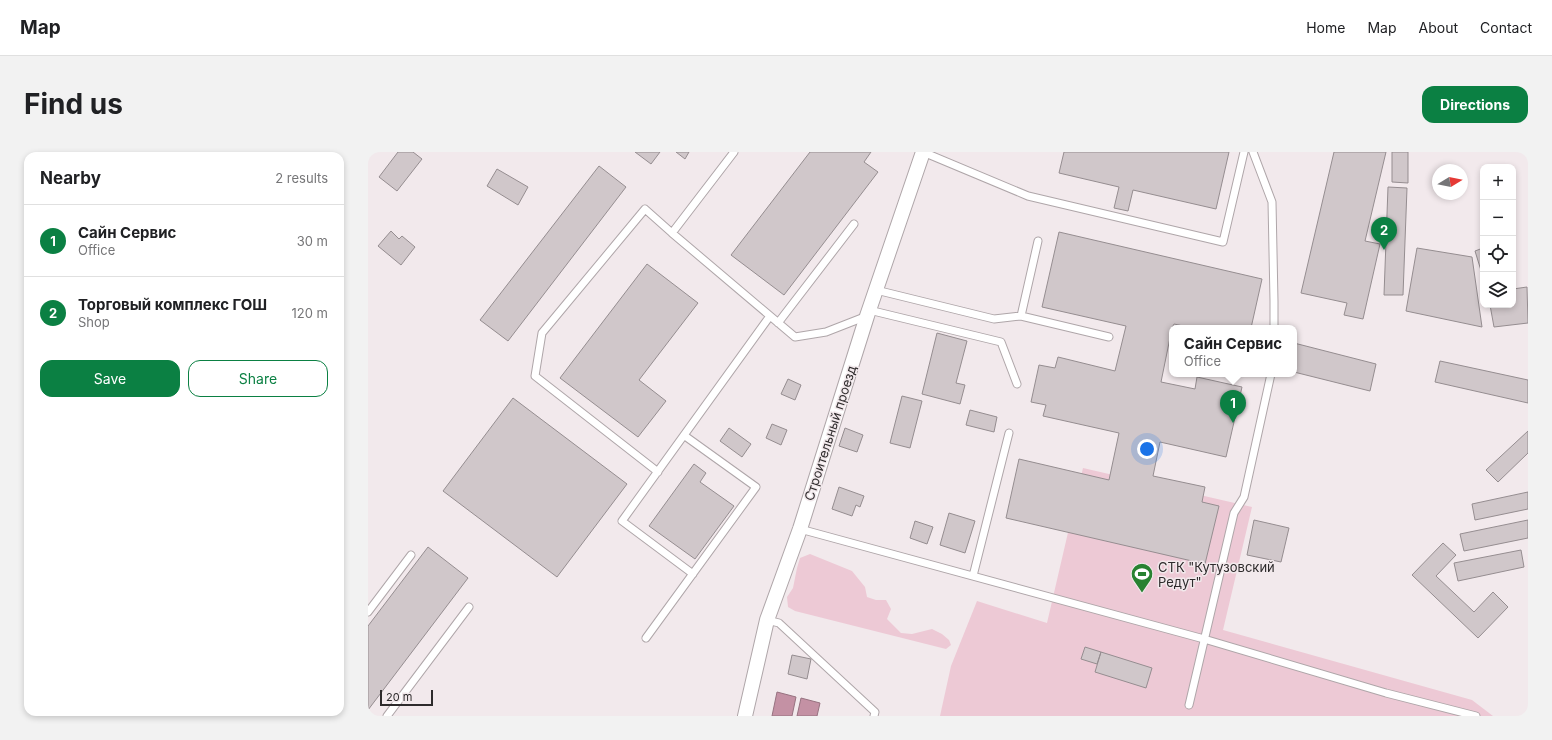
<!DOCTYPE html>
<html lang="en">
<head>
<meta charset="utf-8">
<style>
	body { margin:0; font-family:Inter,sans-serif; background:#f2f2f2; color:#202124 }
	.controls { position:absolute; right:12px; top:12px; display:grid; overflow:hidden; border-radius:8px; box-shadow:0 2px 6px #0003 }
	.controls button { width:36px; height:36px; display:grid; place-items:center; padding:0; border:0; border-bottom:1px solid #e0e0e0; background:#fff; color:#202124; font:20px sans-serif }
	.compass { position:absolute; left:1064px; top:12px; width:36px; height:36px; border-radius:50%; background:#fff; box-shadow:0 2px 6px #0003; rotate:80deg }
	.scale { position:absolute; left:12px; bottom:10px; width:53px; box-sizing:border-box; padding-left:4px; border:2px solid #2e2b2c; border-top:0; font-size:11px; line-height:14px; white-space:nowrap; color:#2e2b2c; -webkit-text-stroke:3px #f2e9ec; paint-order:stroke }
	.you { position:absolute; left:779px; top:297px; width:14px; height:14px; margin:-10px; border:3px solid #fff; border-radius:50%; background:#1a73e8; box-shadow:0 0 0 6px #1a73e833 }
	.badge { display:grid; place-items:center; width:26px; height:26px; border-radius:50%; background:#0b8043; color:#fff; font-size:13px; font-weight:700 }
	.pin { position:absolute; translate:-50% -33px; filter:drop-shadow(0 1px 2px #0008) }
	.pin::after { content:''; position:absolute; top:21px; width:14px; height:12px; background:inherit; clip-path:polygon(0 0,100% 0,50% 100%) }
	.popup { position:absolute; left:801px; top:173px; width:128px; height:52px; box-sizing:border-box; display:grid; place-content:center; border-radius:8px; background:#fff; filter:drop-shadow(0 1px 3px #0005); font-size:13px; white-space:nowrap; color:#757577 }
	.popup b { font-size:15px; color:#202124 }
	.popup::after { content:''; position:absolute; left:50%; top:100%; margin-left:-8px; border:8px solid transparent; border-top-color:#fff }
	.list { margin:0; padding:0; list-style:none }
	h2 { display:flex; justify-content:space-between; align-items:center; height:52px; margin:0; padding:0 16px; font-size:17px }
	h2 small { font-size:13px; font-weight:400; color:#757577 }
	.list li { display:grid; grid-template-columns:26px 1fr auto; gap:12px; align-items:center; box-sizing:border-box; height:72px; padding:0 16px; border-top:1px solid #e0e0e0 }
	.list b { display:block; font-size:15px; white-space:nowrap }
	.list p { margin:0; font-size:13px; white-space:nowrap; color:#757577 }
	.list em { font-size:13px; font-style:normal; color:#757577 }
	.actions { display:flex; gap:8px; padding:12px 16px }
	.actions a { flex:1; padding:9px 0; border:1px solid #0b8043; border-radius:12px; text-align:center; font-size:14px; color:#0b8043 }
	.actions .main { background:#0b8043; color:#fff }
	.icon { flex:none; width:22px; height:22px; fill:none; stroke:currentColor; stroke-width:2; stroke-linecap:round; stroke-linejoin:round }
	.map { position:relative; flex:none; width:1160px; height:564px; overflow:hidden; border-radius:12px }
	header { display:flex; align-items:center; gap:24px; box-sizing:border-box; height:56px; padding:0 20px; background:#fff; border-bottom:1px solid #e0e0e0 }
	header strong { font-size:19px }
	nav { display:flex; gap:22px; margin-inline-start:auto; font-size:14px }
	.intro { display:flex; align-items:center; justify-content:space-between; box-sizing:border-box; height:96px; padding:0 24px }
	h1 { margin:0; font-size:28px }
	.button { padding:10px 18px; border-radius:12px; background:#0b8043; color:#fff; font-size:14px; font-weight:700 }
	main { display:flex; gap:24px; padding:0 24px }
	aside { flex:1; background:#fff; border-radius:12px; box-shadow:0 2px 6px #0003 }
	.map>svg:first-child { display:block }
	.green { fill:#edc9d5 }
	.water { fill:#c491a4; stroke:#977280 }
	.building { fill:#d0c7ca; stroke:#958d90 }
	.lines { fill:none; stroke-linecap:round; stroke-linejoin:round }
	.lane-casing { stroke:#afa6a9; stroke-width:9 }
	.street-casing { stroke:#afa6a9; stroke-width:16 }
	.lane { stroke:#fff; stroke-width:7 }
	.street { stroke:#fff; stroke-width:14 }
	.labels { text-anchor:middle; stroke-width:3; stroke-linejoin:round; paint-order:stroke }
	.street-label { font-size:13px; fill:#2e2b2c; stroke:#f2e9ec }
	.poi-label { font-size:13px; fill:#2e2b2c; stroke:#f2e9ec; text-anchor:start }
</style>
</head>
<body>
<header>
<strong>Map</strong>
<nav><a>Home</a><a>Map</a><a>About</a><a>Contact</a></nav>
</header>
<div class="intro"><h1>Find us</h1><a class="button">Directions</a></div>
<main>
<aside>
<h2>Nearby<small>2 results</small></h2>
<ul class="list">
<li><span class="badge">1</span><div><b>Сайн Сервис</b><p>Office</p></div><em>30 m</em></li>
<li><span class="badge">2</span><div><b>Торговый комплекс ГОШ</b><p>Shop</p></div><em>120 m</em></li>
</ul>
<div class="actions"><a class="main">Save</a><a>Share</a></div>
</aside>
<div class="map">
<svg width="1160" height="564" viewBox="0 0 1160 564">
	<rect width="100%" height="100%" fill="#f2e9ec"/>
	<!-- green -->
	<path class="green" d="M715,316L884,355L855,478L1104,548L1125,564H572L583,514L609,449L679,471Z
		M442,402L484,419L497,435L499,445L508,448H518L523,457L519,467L533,481L544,482L564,477L574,482L581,488L583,493L578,497L570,495L427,459L420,455L419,445L425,436L429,416L432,406Z"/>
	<!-- water -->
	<path class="water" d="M409,540L428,545L424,564H404Z
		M433,546L452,551L449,564H429Z"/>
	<!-- building -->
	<path class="building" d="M30,0H45L54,7L29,39L11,25Z
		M267,0H292L283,12Z
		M308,0H321L317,7Z
		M442,0H503L496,10L510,20L416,143L363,103Z
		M696,0H861L848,57L765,38L760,59L746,56L751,35L691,21Z
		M966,0H1018L997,89L1012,92L995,167L976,163L979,151L933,141Z
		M1024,0H1040V31L1024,30Z
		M231,14L258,35L140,189L112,168Z
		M129,17L160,35L150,53L119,34Z
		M1020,35L1039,36L1035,143H1016Z
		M23,79L31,87L34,84L47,95L33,113L10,94Z
		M691,80L894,127L883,176H824L806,172L804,176L793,230L827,237L829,225L874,235L858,305L792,290L785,324L837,335L834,350L851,354L837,412L638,366L651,307L741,328L751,281L675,264L678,253L663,250L671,213L687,216L690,205L747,219L758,174L674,155Z
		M1049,96L1104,105L1114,175L1038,159Z
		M1115,96V125L1107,99Z
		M279,112L330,151L271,228L298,249L270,285L192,226Z
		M1159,135L1160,171L1126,175L1122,153H1145V137Z
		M569,181L599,189L588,231L597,233L592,252L554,242Z
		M926,191L1008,212L1002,239L926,220Z
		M1072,209L1160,228V251L1067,230Z
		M420,227L433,233L427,248L413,242Z
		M534,244L554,249L542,296L522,291Z
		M145,246L259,332L189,425L75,339Z
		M602,258L629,265L626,280L598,273Z
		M404,272L419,278L413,293L398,286Z
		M361,276L383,292L374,305L352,289Z
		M477,276L495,283L489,300L471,294Z
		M1160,279V301L1130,330L1118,318Z
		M326,312L338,321L332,330L366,354L327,407L281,374Z
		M471,335L496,344L492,355L488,353L484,364L464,357Z
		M1160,340V357L1107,368L1104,352Z
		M581,361L607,369L597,401L572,393Z
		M886,368L921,376L913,410L879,403Z
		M1160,368V386L1096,399L1092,382Z
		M547,369L565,375L559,392L542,386Z
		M1075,391L1088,403L1068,424L1106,460L1125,440L1140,455L1110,486L1044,423Z
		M60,395L100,426L0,558V474Z
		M1153,398L1156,415L1090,429L1086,411Z
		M717,495L733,500L729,512L713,507Z
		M733,500L784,516L778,536L727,520Z
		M424,503L443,507L439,527L420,522Z"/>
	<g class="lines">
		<!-- lane casing -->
		<g class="lane-casing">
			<path id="lane" d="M366,0L304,81L427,185L458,180L499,164
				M555,0L660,44L855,90L876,0
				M885,0L904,50L906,149V176
				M508,138L626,167L653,164L741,185
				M501,158L633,190L649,232
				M653,164L670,89
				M410,171L486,72
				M290,320L167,224L174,181L277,57L304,81
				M432,377L836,487L1018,541L1108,564
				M325,422L254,369L402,164
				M605,424L641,281
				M0,460L43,403
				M399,468L411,471L507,560L506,564
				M278,486L388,335L317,284
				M821,553L866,361L876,345L903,222
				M19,564L101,455"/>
		</g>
		<!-- street casing -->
		<g class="street-casing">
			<path id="street" d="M377,564L399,468L432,377L499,164L555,0"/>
		</g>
		<!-- lane -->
		<use href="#lane" class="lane"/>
		<!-- street -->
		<use href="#street" class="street"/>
	</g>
	<!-- icons -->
	<defs>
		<g id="stadium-pin" transform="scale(1.15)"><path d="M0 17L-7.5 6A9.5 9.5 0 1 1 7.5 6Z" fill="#288231" stroke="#f2e9ec"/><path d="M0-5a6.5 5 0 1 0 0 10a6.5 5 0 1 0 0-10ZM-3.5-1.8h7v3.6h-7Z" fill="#fff"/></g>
	</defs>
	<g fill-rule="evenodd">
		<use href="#stadium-pin" x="774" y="422"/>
	</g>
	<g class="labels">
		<!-- street labels -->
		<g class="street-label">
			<text transform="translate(462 281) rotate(-72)" y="5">Строительный проезд</text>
		</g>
		<!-- poi labels -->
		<g class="poi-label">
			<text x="790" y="420">СТК "Кутузовский<tspan x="790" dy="15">Редут"</tspan></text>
		</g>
	</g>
</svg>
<div class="controls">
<button>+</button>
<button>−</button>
<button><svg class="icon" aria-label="locate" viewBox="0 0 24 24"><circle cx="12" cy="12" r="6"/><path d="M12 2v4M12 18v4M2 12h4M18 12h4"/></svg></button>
<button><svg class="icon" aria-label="layers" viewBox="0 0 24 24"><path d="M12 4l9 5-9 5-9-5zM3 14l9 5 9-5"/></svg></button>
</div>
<svg class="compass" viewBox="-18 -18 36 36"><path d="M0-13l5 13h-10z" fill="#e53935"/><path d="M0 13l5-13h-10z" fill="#757577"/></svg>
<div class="scale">20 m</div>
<div class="you"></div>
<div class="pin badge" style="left:865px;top:271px">1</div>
<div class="popup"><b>Сайн Сервис</b>Office</div>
<div class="pin badge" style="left:1016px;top:98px">2</div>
</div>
</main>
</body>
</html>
